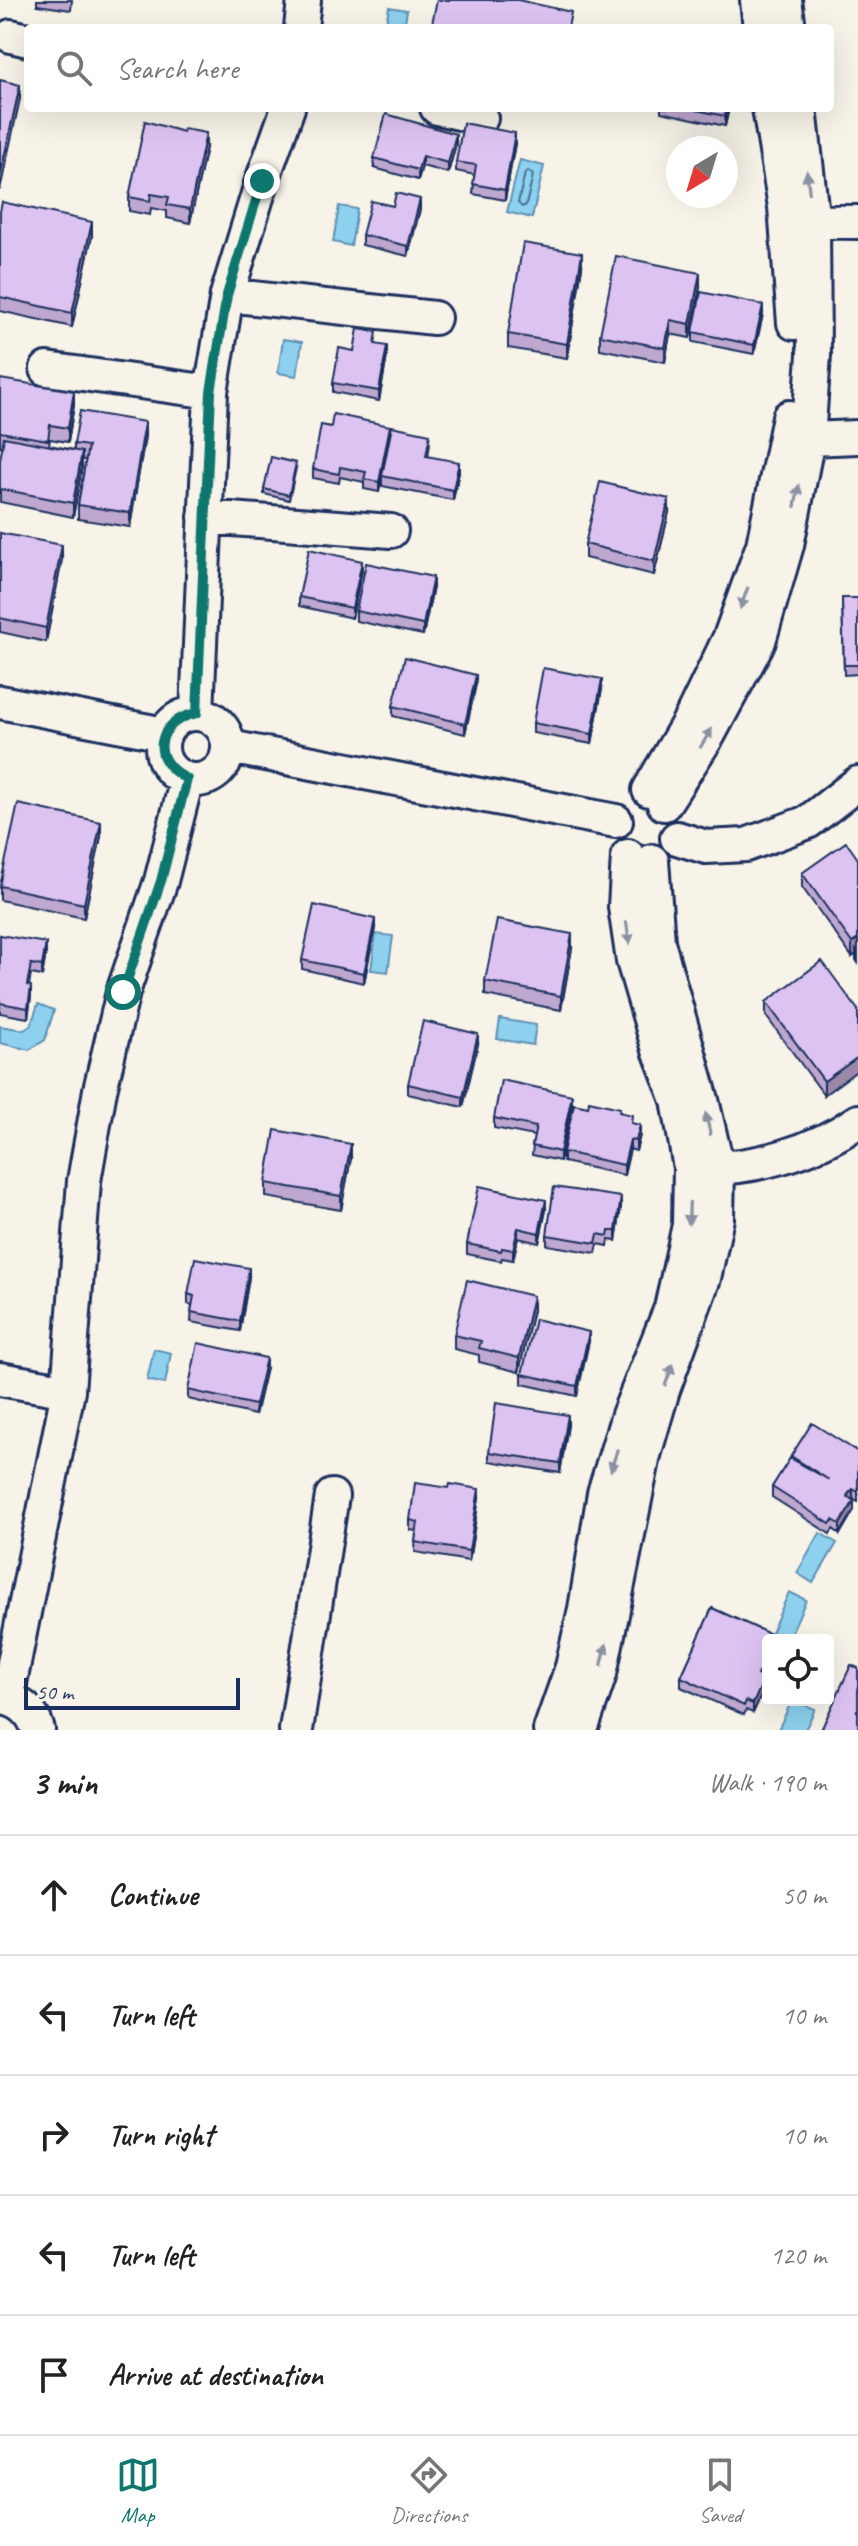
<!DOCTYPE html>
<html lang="en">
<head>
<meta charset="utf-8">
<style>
	body { margin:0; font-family:Caveat,sans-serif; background:#f2f2f2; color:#222 }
	.controls { position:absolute; right:24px; bottom:24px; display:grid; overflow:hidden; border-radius:8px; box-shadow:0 8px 32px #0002 }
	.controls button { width:72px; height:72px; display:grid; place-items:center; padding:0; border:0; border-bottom:2px solid #e0e0e0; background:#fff; color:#222; font:40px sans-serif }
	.compass { position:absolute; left:666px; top:136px; width:72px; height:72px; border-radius:50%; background:#fff; box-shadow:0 8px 32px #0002; rotate:218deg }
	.scale { position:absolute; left:24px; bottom:20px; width:216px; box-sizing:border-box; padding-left:8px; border:4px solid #1b2f5e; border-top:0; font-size:22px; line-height:28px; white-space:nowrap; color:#1b2f5e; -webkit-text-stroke:6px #f7f3e8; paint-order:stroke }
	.stop { position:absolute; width:24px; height:24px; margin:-18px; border:6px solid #0f766e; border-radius:50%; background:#fff }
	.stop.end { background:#0f766e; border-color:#fff; box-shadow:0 2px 8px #0008 }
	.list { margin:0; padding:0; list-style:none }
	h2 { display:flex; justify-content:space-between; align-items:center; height:104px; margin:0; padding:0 32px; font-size:34px }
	h2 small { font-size:26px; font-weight:400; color:#767676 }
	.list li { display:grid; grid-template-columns:52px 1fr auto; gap:24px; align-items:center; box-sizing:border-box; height:120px; padding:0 32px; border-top:2px solid #e0e0e0 }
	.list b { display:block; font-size:30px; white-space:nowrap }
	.list em { font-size:26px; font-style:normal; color:#767676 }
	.icon { flex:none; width:44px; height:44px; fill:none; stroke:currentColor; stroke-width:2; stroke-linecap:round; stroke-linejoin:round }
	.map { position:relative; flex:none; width:858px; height:1730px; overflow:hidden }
	.search { position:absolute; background:#fff; box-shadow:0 8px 32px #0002; left:24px; right:24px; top:24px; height:88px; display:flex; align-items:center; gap:20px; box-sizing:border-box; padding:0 28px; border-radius:8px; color:#767676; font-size:30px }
	.sheet { height:704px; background:#fff }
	nav { display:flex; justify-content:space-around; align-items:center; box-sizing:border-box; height:112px; border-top:2px solid #e0e0e0; background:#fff; font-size:22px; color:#767676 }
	nav a { display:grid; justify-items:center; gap:4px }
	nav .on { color:#0f766e }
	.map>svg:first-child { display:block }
	.water { fill:#8dd1ef; stroke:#5f90b5; stroke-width:2 }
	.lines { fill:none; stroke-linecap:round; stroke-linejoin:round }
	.shore { stroke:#497098; stroke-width:2 }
	.minor-casing { stroke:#1b2f5e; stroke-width:38 }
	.minor { stroke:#f7f3e8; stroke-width:32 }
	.wall { fill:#bea8d0; stroke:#1b2f5e; stroke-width:2 }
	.shaded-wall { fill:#9b88a9; stroke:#1b2f5e; stroke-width:2 }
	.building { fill:#ddc3f2; stroke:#1b2f5e; stroke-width:2 }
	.oneway { fill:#8991a3 }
	.route { stroke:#0f766e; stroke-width:10 }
</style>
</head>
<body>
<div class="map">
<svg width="858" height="1730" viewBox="0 0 858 1730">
	<rect width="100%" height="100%" fill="#f7f3e8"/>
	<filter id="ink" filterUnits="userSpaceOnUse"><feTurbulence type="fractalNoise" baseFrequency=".0125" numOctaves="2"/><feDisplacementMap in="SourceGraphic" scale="16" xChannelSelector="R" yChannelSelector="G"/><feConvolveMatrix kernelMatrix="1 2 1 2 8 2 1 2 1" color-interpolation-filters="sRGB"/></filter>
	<g filter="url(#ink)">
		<!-- water -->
		<path class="water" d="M389,7L407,10L404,28H385Z
			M520,160L544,166L532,218L507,212Z
			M339,206L357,209L351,246L333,242Z
			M283,339L302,342L297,376L278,373Z
			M376,934L393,936L388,972L371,970Z
			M38,1004L54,1010L45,1040L29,1050L0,1043V1026L24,1030L31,1025Z
			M500,1019L536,1025L533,1045L497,1039Z
			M154,1349L171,1353L165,1384L147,1380Z
			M820,1533L837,1543L813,1583L797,1573Z
			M789,1592L806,1600L788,1640L770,1635Z
			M792,1700L815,1709L805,1730H778Z"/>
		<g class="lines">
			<!-- shore -->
			<path class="shore" d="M528,171L533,175L526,205L522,207L518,203L525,173Z"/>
			<!-- minor casing -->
			<g class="minor-casing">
				<path id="minor" d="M757,0L760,28
					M785,0L789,28
					M301,28L304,0
					M11,36L28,40
					M437,108L481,118
					M769,108L785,207L794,323
					M794,221L858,222
					M227,295L434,318
					M47,369L211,392
					M808,439L858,437
					M205,517L391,531
					M0,702L164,734
					M197,713L211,392L227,295L262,181L288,108
					M162 747a33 33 0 1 1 66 0a33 33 0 1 1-66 0Z
					M229,747L616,821
					M649,790L691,718L730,637L763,545L789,417
					M664,804L709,734L759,641L787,545L808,439L814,355L813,224L800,108
					M677,838L706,847L746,845L808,822L858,783
					M699,1168C752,1170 814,1152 858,1121
					M0,1379L68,1391
					M0,1698C19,1699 33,1712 38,1730
					M7,1698L68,1391L84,1181L100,1090L123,992L161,881L187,779
					M296,1730L332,1496
					M550,1730L572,1667L585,1609L604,1493L628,1415L671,1308L689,1225L690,1168L678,1100L659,1050L633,961L625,907L628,856
					M581,1730L600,1674L644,1455L663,1390L704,1278L717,1218L718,1169L702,1100L658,942L652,861"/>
			</g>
			<!-- minor -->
			<use href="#minor" class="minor"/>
		</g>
		<!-- wall -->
		<path class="wall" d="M37,0H72L71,10L37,5Z
			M661,108H729L725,126L661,112Z
			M515,143L505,200L473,194L475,175L456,171V162Z
			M456,144L448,173L422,166L418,180L374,168V158Z
			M206,147L190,223L167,218V211L151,208L150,215L129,211V197Z
			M393,206L420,209L408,256L362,245V235Z
			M0,211L92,236L72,327L0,311Z
			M582,267L567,358L508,348V334Z
			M700,287L690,338L670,334L665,362L600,349V335Z
			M763,314L754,354L693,342V332Z
			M376,344L387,356L379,401L333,392V383L354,351Z
			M0,379L74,405L68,442L50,439L49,445L74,450V444L145,436L130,527L78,519V505L86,460H82V466L73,517L0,502V460L3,447L0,446Z
			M390,426L379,492L364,489V482L340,477L339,483L313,478V469L331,427Z
			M430,443L428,456L459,472L453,500L382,486V476Z
			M296,468L289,500L264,494V489Z
			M669,512L654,575L585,558V544Z
			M0,533L62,559L46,642L0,632Z
			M362,570L352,618L299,606V597Z
			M433,587L423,635L356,621V611Z
			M842,598H858V674L844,675Z
			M476,684L465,734L393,716V706Z
			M602,689L592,744L533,733V723Z
			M101,836L84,918L0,900V886Z
			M858,859V963L856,960V954L852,957L802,887V873Z
			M375,928L364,983L302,969V960Z
			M0,935L46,953L42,976L31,974L29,985L31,996L28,1018L0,1013Z
			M572,948L561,1010L485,995V981Z
			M766,1002L858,1010L824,1095L766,1016Z
			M478,1044L463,1107L408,1094V1084Z
			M572,1104L560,1161L532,1155L534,1136L494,1128V1118Z
			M588,1107L620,1112L632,1123L640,1135L636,1151L630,1149L624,1175L563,1162V1152Z
			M351,1158L341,1210L266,1197V1183Z
			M621,1207L616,1241L609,1240L608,1246L598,1244L596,1253L547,1245V1235Z
			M546,1210L539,1243L518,1238L513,1260L502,1258L501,1261L467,1254V1244Z
			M249,1277L240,1331L191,1322L192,1305L188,1304V1294Z
			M533,1310L519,1372L479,1362V1355L454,1349V1335Z
			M589,1341L577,1396L522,1384V1374Z
			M266,1368L255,1415L188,1399V1390Z
			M568,1425L560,1473L489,1461V1452Z
			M858,1452V1502L852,1499L854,1510L840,1534L833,1529L830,1534L772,1497V1487L791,1458V1456Z
			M479,1498L469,1561L415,1552L416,1531L410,1530V1520Z
			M712,1608L774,1636V1640H768V1677L767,1680L764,1679V1689L753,1713L746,1710L744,1715L681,1687V1677Z"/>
		<!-- shaded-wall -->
		<path class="shaded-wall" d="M20,85V99L0,190V176Z
			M727,108H729L725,126V116Z
			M206,133V147L190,223V209Z
			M515,133V143L505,200V190Z
			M456,134V144L448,173V163Z
			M422,156V166L418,180V170Z
			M420,199V209L408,256V246Z
			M92,222V236L72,327V313Z
			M582,253V267L567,358V344Z
			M700,273V287L690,338V324Z
			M763,305V314L754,354V345Z
			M670,320V334L665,362V348Z
			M387,346V356L379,401V391Z
			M74,391V405L68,442V428Z
			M145,422V436L130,527V513Z
			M390,426V436L379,492V482Z
			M82,452V466L73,517V503Z
			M459,462V472L453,500V490Z
			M669,499V512L654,575V561Z
			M62,545V559L46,642V628Z
			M362,561V570L352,618V608Z
			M433,577V587L423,635V625Z
			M476,675V684L465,734V724Z
			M602,679V689L592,744V734Z
			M101,822V836L84,918V904Z
			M375,919V928L364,983V973Z
			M572,934V948L561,1010V996Z
			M858,939V953L856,950V954L852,957V943Z
			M46,943V953L42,976V966Z
			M31,986V996L28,1018V1008Z
			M478,1034V1044L463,1107V1097Z
			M858,1057V1070L824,1095V1081Z
			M572,1095V1104L560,1161V1152Z
			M640,1125V1135L636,1151V1141Z
			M630,1140V1149L624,1175V1165Z
			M351,1144V1158L341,1210V1196Z
			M621,1197V1207L616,1241V1231Z
			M546,1200V1210L539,1243V1233Z
			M518,1228V1238L513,1260V1250Z
			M249,1268V1277L240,1331V1321Z
			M533,1296V1310L519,1372V1358Z
			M589,1332V1341L577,1396V1386Z
			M266,1358V1368L255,1415V1405Z
			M568,1415V1425L560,1473V1463Z
			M479,1489V1498L469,1561V1551Z
			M853,1489V1499L849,1502L847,1496Z
			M854,1501V1510L840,1534V1524Z
			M764,1679V1689L753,1713V1704Z"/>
		<!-- building -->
		<path class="building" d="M437,0H518L571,12L568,28H431Z
			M0,80L20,85L0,176Z
			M687,108H727L725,116Z
			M386,114L456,134L448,163L422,156L418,170L374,158Z
			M145,121L183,132L184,129L206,133L190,209L167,205L169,197L151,194L150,201L129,197Z
			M463,123L515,133L505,190L473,184L476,165L456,162Z
			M396,193L420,199L408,246L362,235L371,201L393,206Z
			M2,202L92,222L72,313L0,297V211Z
			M523,243L582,253L567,344L508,334Z
			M616,256L700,273L690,324L670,320L665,348L600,335Z
			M701,292L763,305L754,345L693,332Z
			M358,329L377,332L375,344L387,346L379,391L333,383L339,348L354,351Z
			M0,379L74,391L68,428L50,425L48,440L0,432Z
			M80,411L145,422L130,513L78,505L88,446L74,444Z
			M333,414L390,426L379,482L364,479L366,472L340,467L339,474L313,469L321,425L331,427Z
			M392,426L430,434L426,456L459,462L453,490L382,476Z
			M4,437L82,452L73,503L0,489V460Z
			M271,457L296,463L289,495L264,489Z
			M600,482L669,499L654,561L585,544Z
			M0,533L62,545L46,628L0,618Z
			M309,549L362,561L352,608L299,597Z
			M366,563L433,577L423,625L356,611Z
			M842,598H858V665H844Z
			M405,657L476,675L465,724L393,706Z
			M543,668L602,679L592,734L533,723Z
			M18,804L101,822L84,904L0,886Z
			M846,842L858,859V939L852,943L802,873Z
			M314,905L375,919L364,973L302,960Z
			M497,920L572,934L561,996L485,981Z
			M0,935L46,943L42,966L31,964L27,985L31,986L28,1008L0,1003Z
			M822,961L858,1010V1057L824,1081L766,1002Z
			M423,1021L478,1034L463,1097L408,1084Z
			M501,1080L572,1095L560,1152L532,1146L536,1127L494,1118Z
			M589,1101L620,1108L619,1112L632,1115L631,1123L640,1125L636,1141L630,1140L624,1165L563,1152L574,1104L588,1107Z
			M275,1130L351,1144L341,1196L266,1183Z
			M479,1186L546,1200L539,1233L518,1228L513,1250L502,1248L501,1251L467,1244Z
			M554,1187L621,1197L616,1231H609L608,1236L598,1234L596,1243L547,1235Z
			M195,1258L249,1268L240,1321L191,1312L194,1296L188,1294Z
			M467,1280L533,1296L519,1358L479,1348L481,1341L454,1335Z
			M535,1319L589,1332L577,1386L522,1374Z
			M198,1343L266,1358L255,1405L188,1390Z
			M496,1403L568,1415L560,1463L489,1452Z
			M812,1423L858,1452V1492L853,1489L849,1493L847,1496L854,1501L840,1524L833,1520L830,1524L772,1487L790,1458L829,1480L791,1456Z
			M415,1483L449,1488L450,1484L479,1489L469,1551L415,1542L418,1522L410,1520Z
			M712,1608L774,1636L772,1640H768V1667L767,1670L761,1668L757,1675L764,1679L753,1704L746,1701L744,1706L681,1677Z
			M851,1665L858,1668V1711L856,1710L858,1712V1730H821Z"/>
		<!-- one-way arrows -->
		<defs><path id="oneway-solid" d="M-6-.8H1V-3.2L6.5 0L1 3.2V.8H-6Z" transform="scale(2)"/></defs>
		<g class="oneway">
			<use href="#oneway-solid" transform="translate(808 182) rotate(-97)"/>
			<use href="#oneway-solid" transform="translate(797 496) rotate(-79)"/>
			<use href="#oneway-solid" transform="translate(744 598) rotate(110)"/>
			<use href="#oneway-solid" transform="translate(706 738) rotate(-59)"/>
			<use href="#oneway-solid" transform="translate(628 933) rotate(82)"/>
			<use href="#oneway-solid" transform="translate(708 1124) rotate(-103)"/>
			<use href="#oneway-solid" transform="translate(689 1213) rotate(92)"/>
			<use href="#oneway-solid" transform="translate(669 1375) rotate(-70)"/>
			<use href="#oneway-solid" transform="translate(614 1460) rotate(107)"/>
			<use href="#oneway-solid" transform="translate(604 1655) rotate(-77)"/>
		</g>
	</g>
	<g class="lines" filter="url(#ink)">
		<!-- route -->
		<path class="route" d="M123,992L161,881L187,779C148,760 156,721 197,713L211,392L227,295L262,181"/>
	</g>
</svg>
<div class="controls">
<button><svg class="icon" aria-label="locate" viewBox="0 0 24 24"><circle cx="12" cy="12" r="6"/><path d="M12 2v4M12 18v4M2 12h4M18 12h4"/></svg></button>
</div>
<svg class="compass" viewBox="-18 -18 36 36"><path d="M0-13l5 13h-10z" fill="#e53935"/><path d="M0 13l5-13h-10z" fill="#767676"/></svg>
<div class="scale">50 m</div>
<div class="stop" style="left:123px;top:992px"></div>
<div class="stop end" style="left:262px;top:181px"></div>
<div class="search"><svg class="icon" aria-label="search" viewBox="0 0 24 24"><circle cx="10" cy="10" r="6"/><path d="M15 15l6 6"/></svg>Search here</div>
</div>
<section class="sheet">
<h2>3 min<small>Walk · 190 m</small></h2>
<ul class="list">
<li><svg class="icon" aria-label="ahead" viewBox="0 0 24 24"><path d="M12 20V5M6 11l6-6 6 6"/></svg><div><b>Continue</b></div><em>50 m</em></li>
<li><svg class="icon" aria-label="left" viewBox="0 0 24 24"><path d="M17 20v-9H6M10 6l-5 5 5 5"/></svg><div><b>Turn left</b></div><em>10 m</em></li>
<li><svg class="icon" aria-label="right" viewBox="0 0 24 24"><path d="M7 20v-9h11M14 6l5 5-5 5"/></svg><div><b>Turn right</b></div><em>10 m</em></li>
<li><svg class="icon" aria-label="left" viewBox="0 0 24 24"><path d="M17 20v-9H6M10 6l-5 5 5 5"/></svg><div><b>Turn left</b></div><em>120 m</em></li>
<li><svg class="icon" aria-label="arrive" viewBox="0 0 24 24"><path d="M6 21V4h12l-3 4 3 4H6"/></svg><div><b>Arrive at destination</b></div></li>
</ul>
</section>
<nav>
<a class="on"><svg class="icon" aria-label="map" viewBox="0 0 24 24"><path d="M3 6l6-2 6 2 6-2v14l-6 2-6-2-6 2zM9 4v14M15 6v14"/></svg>Map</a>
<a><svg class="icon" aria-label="directions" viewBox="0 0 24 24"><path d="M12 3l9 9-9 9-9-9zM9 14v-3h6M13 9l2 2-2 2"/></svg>Directions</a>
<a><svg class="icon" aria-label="saved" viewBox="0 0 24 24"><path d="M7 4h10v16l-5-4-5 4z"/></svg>Saved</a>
</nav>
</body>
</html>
